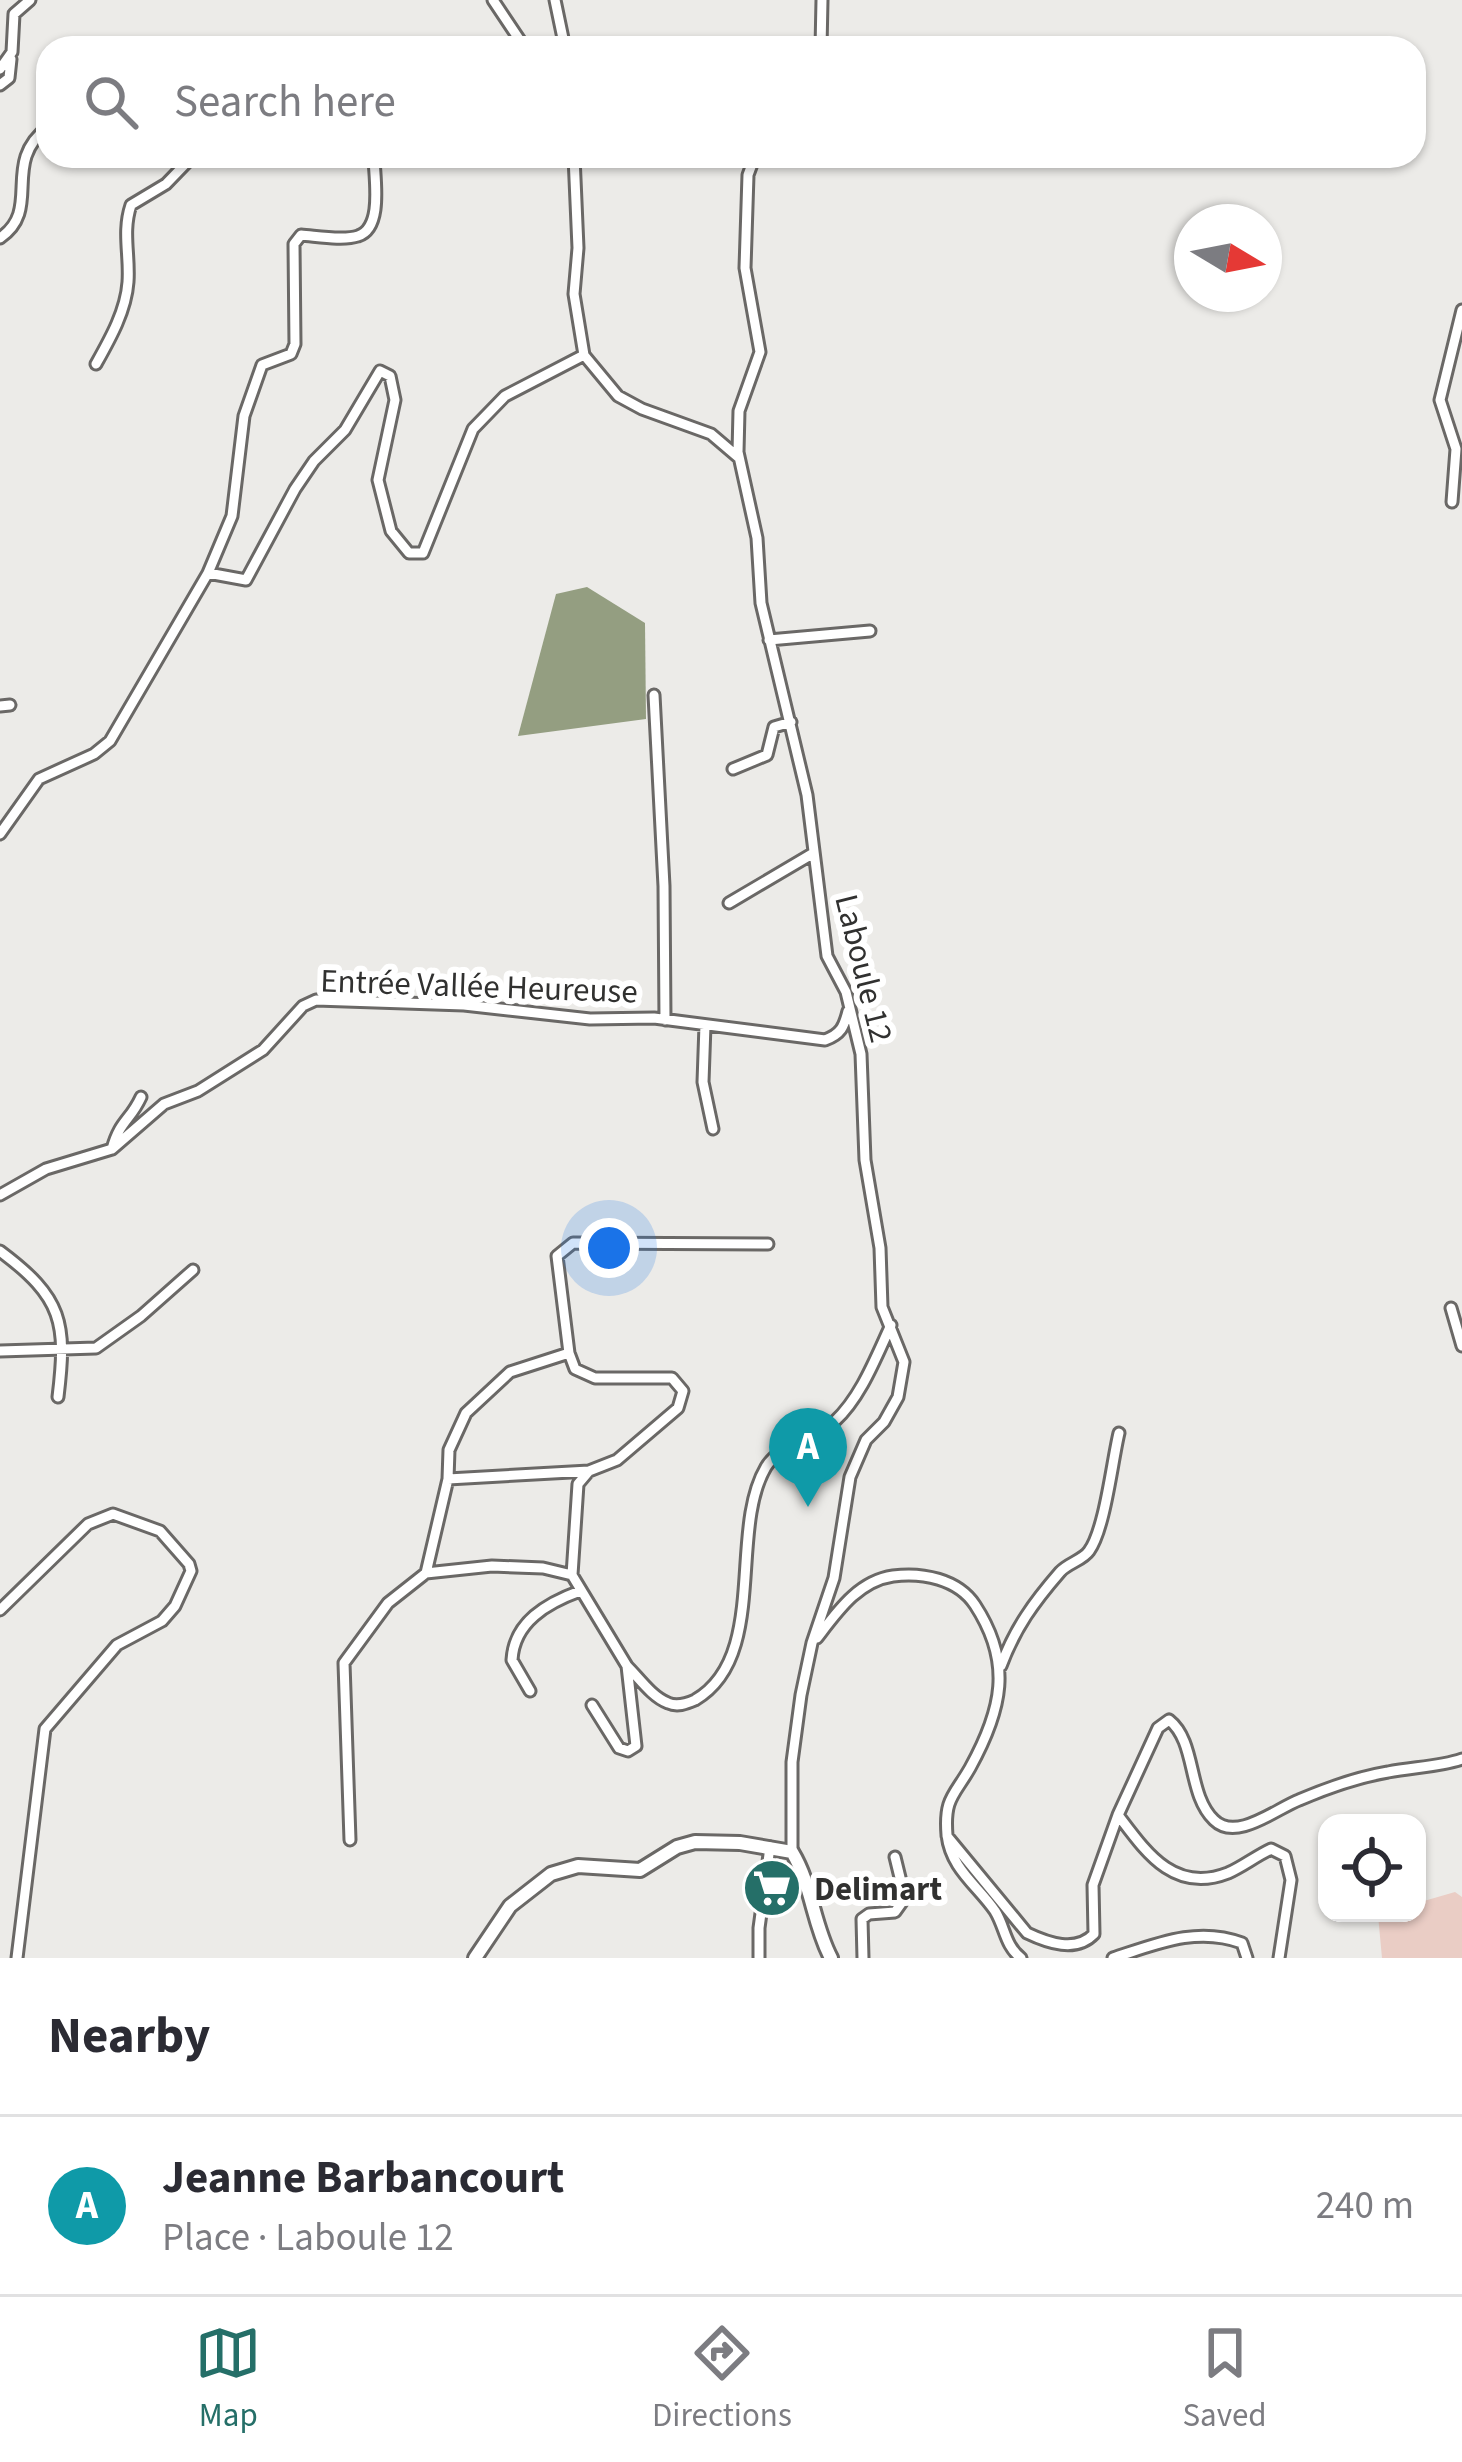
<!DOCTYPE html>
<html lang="en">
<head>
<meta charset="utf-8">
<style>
	body { margin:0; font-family:"Source Sans 3",sans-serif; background:#f2f2f3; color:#2b2b33 }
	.controls { position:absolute; right:36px; bottom:36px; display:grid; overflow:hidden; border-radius:24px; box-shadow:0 3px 9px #0004 }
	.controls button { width:108px; height:108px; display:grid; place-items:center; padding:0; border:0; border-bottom:3px solid #e1e1e2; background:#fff; color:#2b2b33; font:60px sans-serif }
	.compass { position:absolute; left:1174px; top:204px; width:108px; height:108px; border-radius:50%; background:#fff; box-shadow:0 3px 9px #0004; rotate:100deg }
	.you { position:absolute; left:609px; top:1248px; width:42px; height:42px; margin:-30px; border:9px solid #fff; border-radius:50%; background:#1a73e8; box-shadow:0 0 0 18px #1a73e833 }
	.badge { display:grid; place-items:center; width:78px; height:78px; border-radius:50%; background:#256f68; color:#fff; font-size:39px; font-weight:700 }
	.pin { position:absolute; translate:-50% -99px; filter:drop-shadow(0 3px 6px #0008) }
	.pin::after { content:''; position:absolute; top:63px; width:42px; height:36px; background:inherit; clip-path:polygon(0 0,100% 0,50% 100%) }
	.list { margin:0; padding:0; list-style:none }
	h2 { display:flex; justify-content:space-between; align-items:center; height:156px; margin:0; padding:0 48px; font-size:51px }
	h2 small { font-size:39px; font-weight:400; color:#7c7c81 }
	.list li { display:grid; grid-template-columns:78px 1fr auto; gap:36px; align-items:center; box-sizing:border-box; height:180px; padding:0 48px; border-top:3px solid #e1e1e2 }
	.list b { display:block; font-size:45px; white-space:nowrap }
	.list p { margin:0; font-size:39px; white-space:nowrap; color:#7c7c81 }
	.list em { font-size:39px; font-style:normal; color:#7c7c81 }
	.icon { flex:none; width:66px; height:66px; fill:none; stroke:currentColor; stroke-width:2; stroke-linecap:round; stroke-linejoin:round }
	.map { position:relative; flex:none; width:1462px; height:1958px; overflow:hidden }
	.search { position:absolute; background:#fff; box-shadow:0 3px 9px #0004; left:36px; right:36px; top:36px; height:132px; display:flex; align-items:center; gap:30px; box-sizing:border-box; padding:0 42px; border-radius:36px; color:#7c7c81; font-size:45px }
	.sheet { height:336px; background:#fff }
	nav { display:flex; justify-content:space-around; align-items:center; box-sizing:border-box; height:168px; border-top:3px solid #e1e1e2; background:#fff; font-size:33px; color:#7c7c81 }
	nav a { display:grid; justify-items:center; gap:6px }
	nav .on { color:#256f68 }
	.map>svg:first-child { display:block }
	.green { fill:#eacdc5 }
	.water { fill:#949e81 }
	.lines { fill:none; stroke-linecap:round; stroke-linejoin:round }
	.minor-casing { stroke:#6a6866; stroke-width:15 }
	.major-casing { stroke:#6a6866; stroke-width:18 }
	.minor { stroke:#fff; stroke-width:9 }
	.major { stroke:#fff; stroke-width:12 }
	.labels { text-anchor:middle; stroke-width:12; stroke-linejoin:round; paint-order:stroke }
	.street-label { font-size:33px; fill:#313130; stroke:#fff }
	.poi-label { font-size:33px; font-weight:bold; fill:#313130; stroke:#fff; text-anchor:start }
</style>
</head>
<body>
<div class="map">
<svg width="1462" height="1958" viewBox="0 0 1462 1958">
	<rect width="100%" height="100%" fill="#ecebe8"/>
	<!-- green -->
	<path class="green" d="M1455,1892L1462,1897V1958H1382L1378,1915L1417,1913V1903Z"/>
	<!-- water -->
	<path class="water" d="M587,587L645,623L646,719L518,736L556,594Z"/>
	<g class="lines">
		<!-- minor casing -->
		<g class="minor-casing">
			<path id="minor" d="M493,0L525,48
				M555,0L565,48
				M821,48L822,0
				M0,69L12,52L14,14L30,0
				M0,85L9,78L11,59
				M574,156L578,248L574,294L584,355L618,396L642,409L711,434L738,457
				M755,156L748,175L745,268L760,352L739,411L738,452L757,538L761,603L807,795L827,956L846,992L861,1054L865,1160L880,1248L882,1307L904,1362L898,1397L884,1422L866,1440L850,1477L834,1578L812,1643L801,1695L792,1762V1852
				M0,238C43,209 0,163 48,127
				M96,364C110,339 126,311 128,282C130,255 122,232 131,205L166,184L193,156
				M1452,502L1456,449L1440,400L1462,310
				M208,573L232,516L244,416L262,365L291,354L295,344L294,244L301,235C316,236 343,241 358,236C384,228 374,176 374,156
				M769,640L870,631
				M654,695L664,886L665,1020
				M0,706L10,705
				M733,769L767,755L774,727L791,722
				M0,834L39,779L94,754L110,741L208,573L246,580L295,489L314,461L345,430L380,371L390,376L395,400L378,480L391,531L409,553H423L473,429L505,396L584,355
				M729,903L812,854
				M705,1025L703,1082L713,1129
				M112,1149C120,1120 130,1121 141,1097
				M0,1195L46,1169L112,1149L164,1104L198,1091L263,1050L303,1006L316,1000L464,1005L590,1019L654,1018L825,1040C841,1034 844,1027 848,1011
				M0,1251C63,1298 67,1323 58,1397
				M1451,1308L1462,1346
				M0,1351L96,1348L141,1316L193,1270
				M589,1471L578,1484L572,1575L627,1666L636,1746L628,1751L619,1748L592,1705
				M448,1479L589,1471L617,1460L678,1408L683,1391L672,1378H595L575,1369L569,1353L557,1256L573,1243L768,1244
				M426,1573L448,1479L449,1450L466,1413L510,1372L569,1353
				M0,1610L88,1524L113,1514L160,1531L189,1564L191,1571L175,1606L162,1621L117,1645L45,1729L17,1958
				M817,1638C837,1612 858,1581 893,1576C922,1572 958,1579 975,1605C1013,1663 1002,1710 970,1768C954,1796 944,1798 947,1835C951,1869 977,1885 995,1911C1005,1927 1005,1946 1021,1958
				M627,1666C639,1678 652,1697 668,1703C677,1707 686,1704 695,1700C769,1657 728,1531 766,1467C779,1445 816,1438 835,1421C861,1397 876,1357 891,1325
				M1001,1666C1015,1628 1034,1602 1060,1572C1068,1563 1083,1560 1089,1551C1105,1529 1112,1462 1119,1433
				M530,1691L512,1660C514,1622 547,1603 580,1591
				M1118,1815C1146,1852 1174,1894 1228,1873C1242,1867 1256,1856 1271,1849L1285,1856L1291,1880L1279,1958
				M947,1836L1027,1933C1048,1943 1076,1953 1094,1934L1093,1885L1118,1815L1158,1728L1169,1720C1197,1742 1187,1794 1214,1820C1236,1842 1276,1809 1299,1800C1327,1788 1359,1777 1388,1772C1413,1767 1439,1767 1462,1759
				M350,1840L344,1663L388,1603L426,1573L492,1566L543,1568L572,1575
				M759,1958V1928L770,1847
				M863,1958L862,1919L869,1914L895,1912L905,1898L895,1857
				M1113,1958C1156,1944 1197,1926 1242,1943L1247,1958"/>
		</g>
		<!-- major casing -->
		<g class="major-casing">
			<path id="major" d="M475,1958L510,1906L551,1874L578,1866L640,1870L677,1847L695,1842L740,1843L792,1852C812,1885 813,1924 831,1958"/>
		</g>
		<!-- minor -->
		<use href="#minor" class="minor"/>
		<!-- major -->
		<use href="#major" class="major"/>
	</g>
	<!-- icons -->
	<defs>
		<g id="supermarket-disc" transform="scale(3)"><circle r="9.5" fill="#256f68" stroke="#fff"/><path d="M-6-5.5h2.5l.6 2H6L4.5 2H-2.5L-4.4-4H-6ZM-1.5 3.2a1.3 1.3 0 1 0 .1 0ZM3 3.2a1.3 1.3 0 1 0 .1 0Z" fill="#fff"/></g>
	</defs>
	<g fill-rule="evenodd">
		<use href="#supermarket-disc" x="772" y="1888"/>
	</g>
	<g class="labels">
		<!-- street labels -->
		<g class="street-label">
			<text transform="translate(865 968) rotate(76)" y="12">Laboule 12</text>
			<text transform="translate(479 985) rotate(2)" y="12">Entrée Vallée Heureuse</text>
		</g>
		<!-- poi labels -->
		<g class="poi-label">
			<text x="814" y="1900">Delimart</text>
		</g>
	</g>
</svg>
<div class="controls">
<button><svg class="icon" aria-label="locate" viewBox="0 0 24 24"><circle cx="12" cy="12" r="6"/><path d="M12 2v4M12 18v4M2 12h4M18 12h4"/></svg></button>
</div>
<svg class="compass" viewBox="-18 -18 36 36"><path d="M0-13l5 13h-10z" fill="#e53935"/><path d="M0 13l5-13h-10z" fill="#7c7c81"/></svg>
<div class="you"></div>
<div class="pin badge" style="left:808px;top:1507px;background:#0f9aa8">A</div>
<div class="search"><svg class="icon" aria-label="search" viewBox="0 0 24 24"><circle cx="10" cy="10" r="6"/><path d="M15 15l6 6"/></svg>Search here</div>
</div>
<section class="sheet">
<h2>Nearby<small></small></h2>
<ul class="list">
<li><span class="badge" style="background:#0f9aa8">A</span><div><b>Jeanne Barbancourt</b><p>Place · Laboule 12</p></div><em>240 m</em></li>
</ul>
</section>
<nav>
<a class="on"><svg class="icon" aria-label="map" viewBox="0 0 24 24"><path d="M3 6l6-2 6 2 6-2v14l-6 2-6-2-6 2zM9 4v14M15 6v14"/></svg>Map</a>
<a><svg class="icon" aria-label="directions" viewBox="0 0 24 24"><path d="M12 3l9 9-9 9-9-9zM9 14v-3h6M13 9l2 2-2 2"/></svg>Directions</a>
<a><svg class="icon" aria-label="saved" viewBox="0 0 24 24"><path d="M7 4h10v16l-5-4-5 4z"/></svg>Saved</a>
</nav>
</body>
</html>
